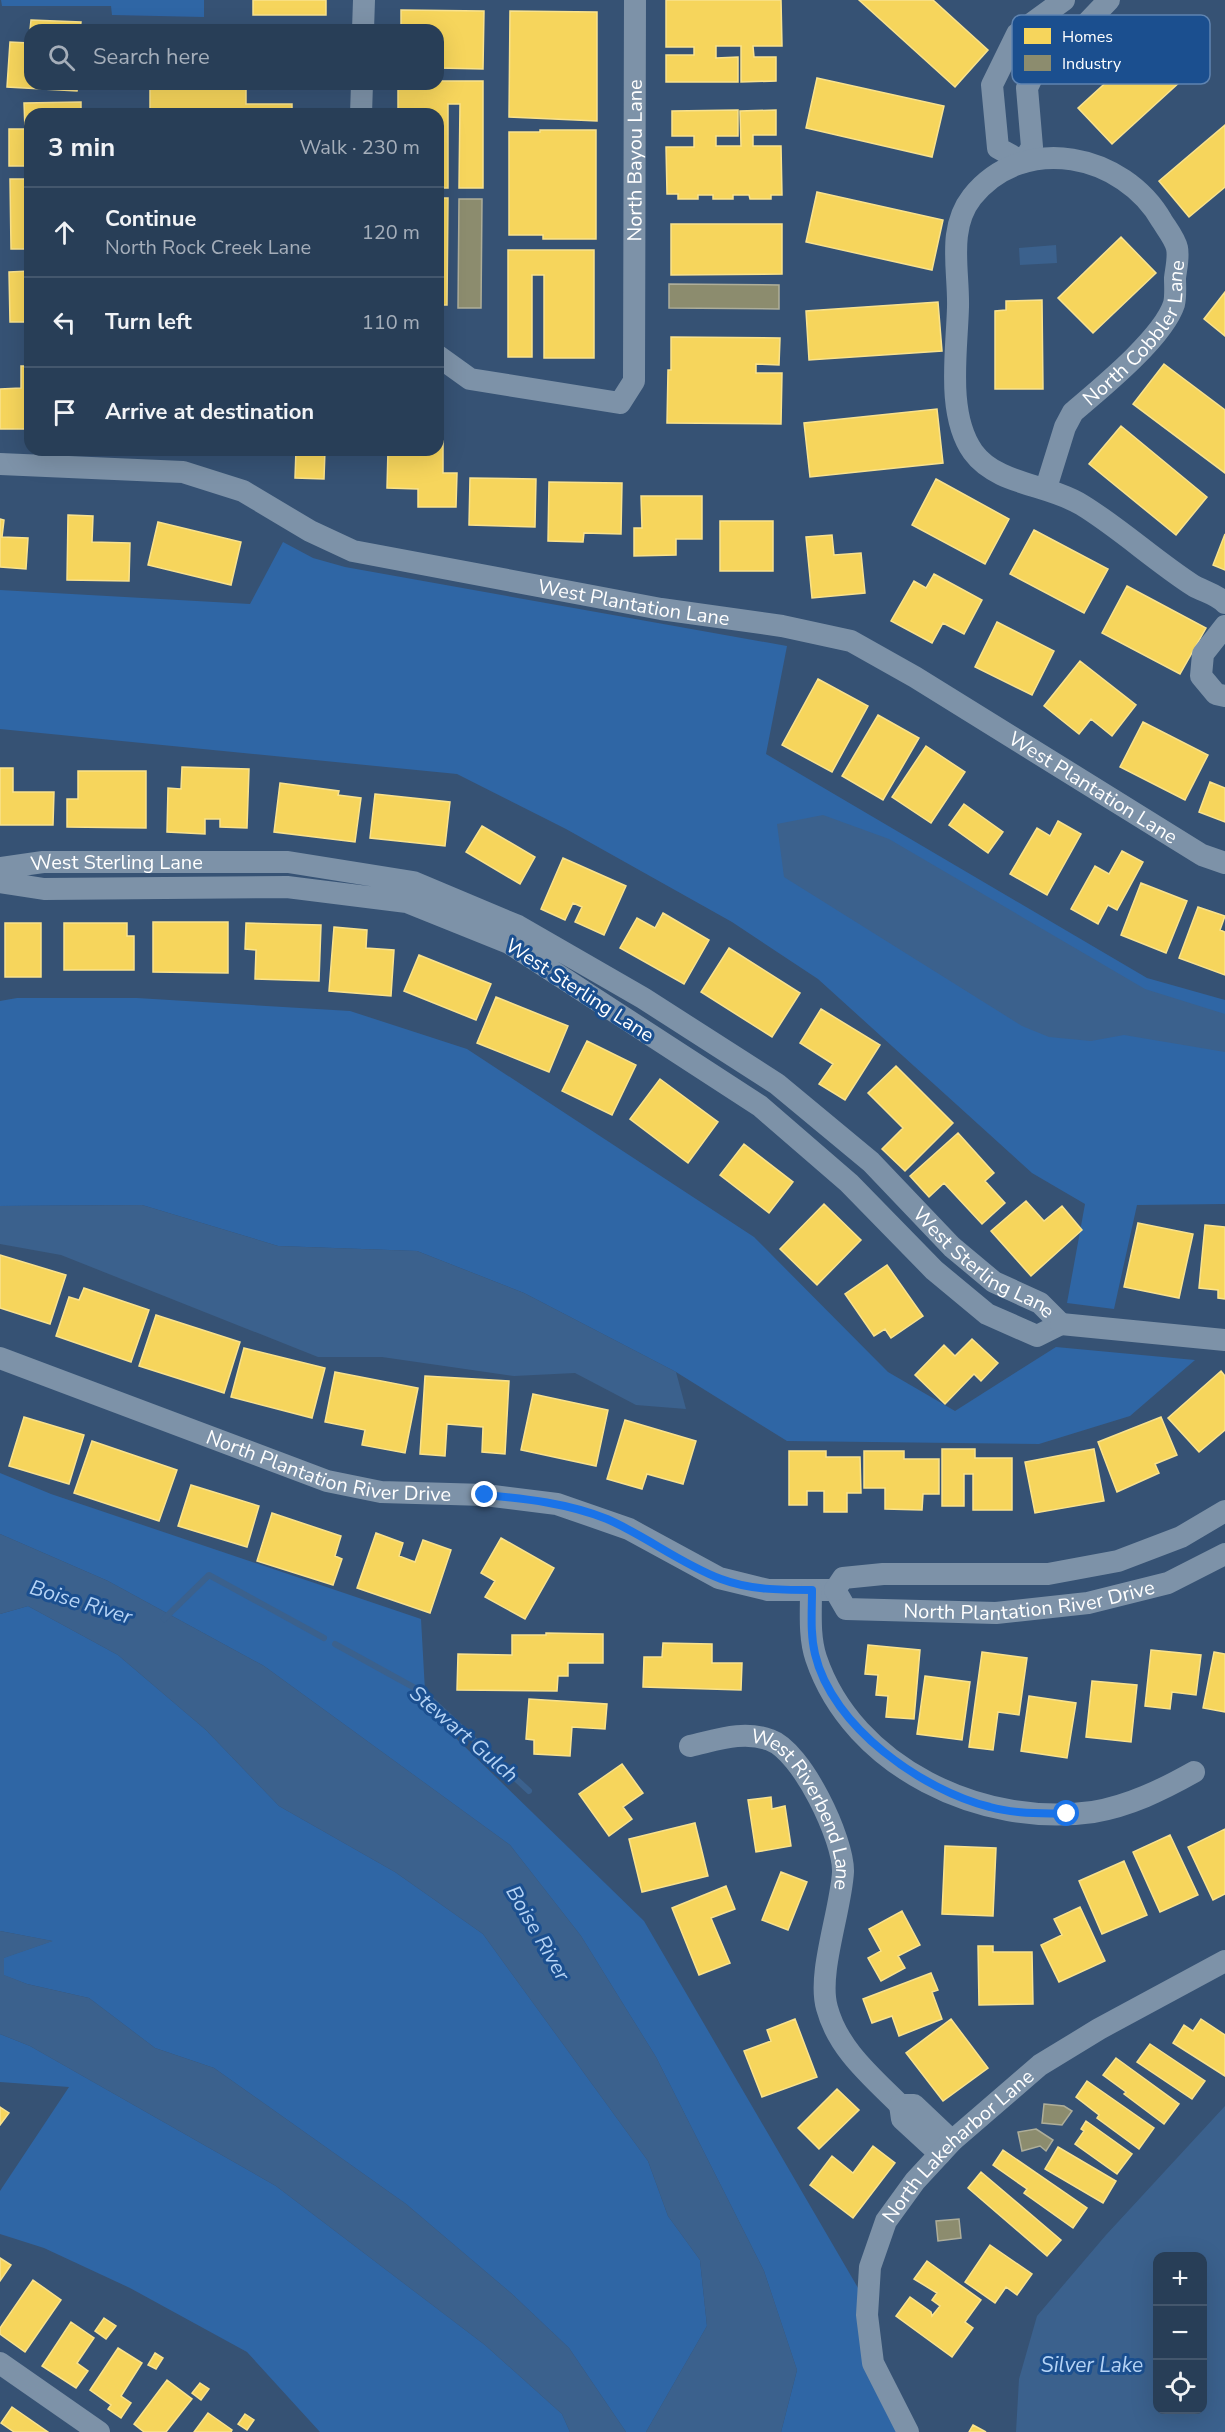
<!DOCTYPE html>
<html lang="en">
<head>
<meta charset="utf-8">
<style>
	body { margin:0; font-family:"Nunito Sans",sans-serif; background:#30455d; color:#f1f3f6 }
	.controls { position:absolute; right:18px; bottom:18px; display:grid; overflow:hidden; border-radius:12px; box-shadow:0 6px 24px #0002 }
	.controls button { width:54px; height:54px; display:grid; place-items:center; padding:0; border:0; border-bottom:2px solid #44576d; background:#283e57; color:#f1f3f6; font:30px sans-serif }
	.stop { position:absolute; width:18px; height:18px; margin:-14px; border:4px solid #1a73e8; border-radius:50%; background:#fff }
	.stop.end { background:#1a73e8; border-color:#fff; box-shadow:0 2px 6px #0008 }
	.list { margin:0; padding:0; list-style:none }
	h2 { display:flex; justify-content:space-between; align-items:center; height:78px; margin:0; padding:0 24px; font-size:26px }
	h2 small { font-size:20px; font-weight:400; color:#a5aeba }
	.list li { display:grid; grid-template-columns:39px 1fr auto; gap:18px; align-items:center; box-sizing:border-box; height:90px; padding:0 24px; border-top:2px solid #44576d }
	.list b { display:block; font-size:22px; white-space:nowrap }
	.list p { margin:0; font-size:20px; white-space:nowrap; color:#a5aeba }
	.list em { font-size:20px; font-style:normal; color:#a5aeba }
	.icon { flex:none; width:33px; height:33px; fill:none; stroke:currentColor; stroke-width:2; stroke-linecap:round; stroke-linejoin:round }
	.map { position:relative; flex:none; width:1225px; height:2432px; overflow:hidden }
	.search { position:absolute; background:#283e57; box-shadow:0 6px 24px #0002; left:24px; top:24px; width:420px; height:66px; display:flex; align-items:center; gap:15px; box-sizing:border-box; padding:0 21px; border-radius:18px; color:#a5aeba; font-size:22px }
	.panel { position:absolute; background:#283e57; box-shadow:0 6px 24px #0002; left:24px; top:108px; width:420px; height:348px; border-radius:18px }
	.map>svg:first-child { display:block }
	.green { fill:#2f66a5 }
	.water { fill:#3b618d; fill-rule:evenodd }
	.homes { fill:#f6d55c; stroke:#f9e28d; stroke-width:1.5 }
	.industry { fill:#8c8c6e; stroke:#aeae9a; stroke-width:1.5 }
	.lines { fill:none; stroke-linecap:round; stroke-linejoin:round }
	.stream { stroke:#3b618d; stroke-width:6 }
	.minor { stroke:#7d92a8; stroke-width:22 }
	.route { stroke:#1a73e8; stroke-width:8 }
	.labels { text-anchor:middle; stroke-width:6; stroke-linejoin:round; paint-order:stroke }
	.street-label { font-size:20px; fill:#fff; stroke:#1b4f8f }
	.water-label { font-size:21px; font-style:italic; fill:#b5d3f5; stroke:#1b4f8f }
	.key { fill:#1b4f8f; stroke:#5f84b1; stroke-width:1.5 }
	.key-label { font-size:16px; fill:#fff }
</style>
</head>
<body>
<div class="map">
<svg width="1225" height="2432" viewBox="0 0 1225 2432">
	<rect width="100%" height="100%" fill="#365274"/>
	<!-- green -->
	<path class="green" d="M1,0H204V17L112,15L111,6H2Z
		M283,542L313,558L345,567L787,646L766,754L1147,978L1225,1000V1204L1137,1205L1114,1309L1067,1303L1085,1204L1032,1173L818,979L732,922L566,829L457,774L0,729V590L250,604Z
		M17,998H137L350,1011L467,1049L754,1237L888,1372L955,1411L1056,1347L1195,1360L1130,1416L1039,1444L787,1441L676,1372L524,1293L417,1251L278,1246L142,1205L0,1206V1001Z
		M0,1473L51,1494L421,1619L426,1709L644,1921L868,2305L873,2363L908,2432H781L797,2370L764,2271L656,2057L581,1936L510,1845L264,1666L108,1581L0,1534Z
		M28,1606L118,1655L206,1730L279,1806L395,1872L483,1934L648,2161L668,2216L700,2260L707,2326L646,2432H626L569,2348L512,2294L406,2204L214,2068L155,2048L89,1998L27,1984L3,1975V1958L52,1941L0,1931V1614Z
		M0,2034L30,2046L276,2186L485,2345L562,2414L570,2432H320L247,2352L130,2288L44,2248L0,2234V2191L69,2087L0,2082Z"/>
	<!-- water -->
	<path class="water" d="M1056,245L1057,263L1020,265L1019,248Z
		M823,815L889,839L1145,989L1225,1014V1052L1124,1035L1091,1041L1049,1037L1022,1026L784,877L777,824Z
		M142,1205L278,1246L417,1251L524,1293L676,1372L686,1409L636,1405L575,1373L514,1376L382,1357H318L61,1255L0,1244V1206Z
		M0,1534L108,1581L264,1666L510,1845L581,1936L656,2057L764,2271L797,2370L781,2432H646L707,2326L700,2260L668,2216L648,2161L483,1934L395,1872L279,1806L206,1730L118,1655L28,1606L0,1614Z
		M0,1931L53,1941L4,1958V1975L27,1984L89,1998L155,2048L214,2068L406,2204L512,2294L569,2348L626,2432H570L562,2414L485,2345L276,2186L30,2046L0,2034Z
		M1225,2106V2432H1016L1019,2379L1037,2316L1106,2235ZM1158,2256H1202V2410H1158Z"/>
	<!-- homes -->
	<path class="homes" d="M253,0H326V15H253Z
		M666,0H781L782,46H753L754,57H776V81L741,82V46H716V58L738,57V82H666V55H694V47H666Z
		M859,0H933L988,50L955,87Z
		M401,10L484,11L483,69L438,68V30H401Z
		M510,11L597,12V121L509,117Z
		M31,20L81,22L80,30H30Z
		M1172,22L1205,59L1112,144L1078,108Z
		M30,36V84H78L77,91L7,87L10,42L30,43Z
		M817,78L944,106L932,157L806,128Z
		M438,81H483V188H459L460,104H448V188H438V114H398V84H438Z
		M150,84L246,87V104H292V114H150Z
		M81,102V114H30V166H9V129H25L24,103Z
		M738,110V136H716V146H741L740,111L776,110V135H753V146H781L782,195H771V199H750L749,195H733V199H713V195H698V199H678V194H667L666,147H694V136H672V111Z
		M1225,125V187L1189,217L1159,181Z
		M540,130H596V239H543V235H509V132H540Z
		M10,179H30V249H11Z
		M817,192L943,220L932,270L806,242Z
		M438,198H448L447,305H438Z
		M671,224H782V274L671,275Z
		M1121,237L1156,273L1093,333L1058,298Z
		M508,250H594V358H544V275H532V357H508Z
		M30,271V322H10L9,272Z
		M1225,292V336L1204,319Z
		M1042,300L1043,389H995V311L1006,310V301Z
		M938,302L942,351L809,360L806,311Z
		M671,337L780,338L779,365L756,364V373H782L781,424L667,423L668,370H671Z
		M1164,364L1225,410V473L1133,404Z
		M21,366H30V429H0V389L21,388Z
		M937,409L943,463L810,477L804,423Z
		M1121,426L1207,497L1176,535L1089,464Z
		M438,441H443V473H457L456,507H418V489L387,488L388,450H438Z
		M296,450H325L324,479L295,478Z
		M470,478L536,479L535,527L469,525Z
		M936,479L1009,519L985,564L912,525Z
		M549,482L622,483L621,534L584,533L583,542L548,541Z
		M641,496H702V539H676V555L634,556V528H642Z
		M68,515L93,516L92,542L130,543L129,581L67,580Z
		M0,519L4,520L2,537L28,538L26,569L0,567Z
		M720,521H773V571H720Z
		M158,522L241,542L231,585L148,565Z
		M1034,530L1108,569L1084,613L1010,574Z
		M1225,534V570L1213,565Z
		M832,535L834,555L861,553L865,593L812,598L806,537Z
		M934,574L982,600L964,634L943,623L932,643L891,621L914,581L926,588Z
		M1127,586L1206,628L1180,674L1102,633Z
		M997,622L1054,651L1032,695L975,667Z
		M1080,661L1136,705L1112,736L1091,719L1079,734L1044,706Z
		M818,679L868,706L832,772L782,745Z
		M878,715L919,738L883,800L842,776Z
		M1143,722L1208,755L1185,800L1120,767Z
		M926,746L965,772L931,823L892,797Z
		M182,767L249,769L247,828L220,827V819H205V834L167,832L168,788L181,789Z
		M0,768H13V792H54L53,825H0Z
		M78,771H146V828L67,827V799H78Z
		M1210,782L1225,788V822L1199,812Z
		M280,783L339,791L338,795L361,798L355,842L274,832Z
		M375,794L450,802L445,846L370,838Z
		M964,804L1003,832L988,853L949,825Z
		M1058,821L1081,834L1047,895L1010,874L1037,828L1050,836Z
		M482,826L535,857L520,884L466,852Z
		M1122,851L1143,862L1117,910L1108,905L1098,924L1071,909L1095,866L1109,874Z
		M563,858L626,886L604,935L575,922L582,907L573,903L565,920L541,909Z
		M1141,883L1187,901L1166,953L1121,935Z
		M1198,907L1225,916L1220,930L1225,932V975L1179,958Z
		M663,913L709,940L684,984L620,948L637,918L655,928Z
		M153,922H228V973L153,972Z
		M5,923H41V977H5Z
		M64,923H127V936H134V970H64Z
		M246,923L321,925L319,981L255,979L256,950L245,949Z
		M334,927L367,930L366,948L394,950L391,996L329,991Z
		M729,948L800,993L772,1037L701,992Z
		M419,955L491,984L476,1020L404,991Z
		M496,997L568,1026L549,1072L477,1043Z
		M821,1009L880,1045L845,1100L819,1084L833,1064L800,1043Z
		M587,1041L636,1065L612,1115L562,1091Z
		M896,1066L953,1123L905,1171L882,1149L903,1128L868,1093Z
		M660,1079L718,1122L688,1163L630,1119Z
		M958,1133L994,1173L985,1181L1005,1203L982,1224L944,1183L929,1197L910,1176Z
		M744,1144L793,1182L769,1213L720,1175Z
		M1026,1201L1044,1221L1062,1206L1082,1230L1031,1276L991,1231Z
		M824,1204L861,1240L817,1285L780,1249Z
		M1138,1223L1193,1234L1179,1298L1124,1287Z
		M1205,1225L1225,1227V1299L1218,1298V1290L1199,1288Z
		M0,1255L66,1275L50,1324L0,1308Z
		M887,1265L923,1316L891,1338L885,1329L874,1336L845,1294Z
		M84,1288L149,1310L131,1362L56,1336L69,1297L79,1300Z
		M156,1315L240,1342L224,1393L139,1366Z
		M972,1339L998,1363L981,1381L974,1374L945,1404L915,1375L944,1345L955,1356Z
		M244,1348L325,1368L312,1418L231,1397Z
		M1221,1371L1225,1376V1430L1199,1452L1168,1418Z
		M335,1372L418,1388L405,1453L362,1445L365,1430L325,1422Z
		M425,1376L509,1381L505,1454L482,1452L483,1427L447,1424L445,1456L420,1454Z
		M533,1394L608,1410L596,1466L521,1450Z
		M24,1417L84,1435L69,1484L9,1466Z
		M1161,1417L1177,1455L1155,1464L1159,1473L1117,1492L1098,1442Z
		M625,1420L696,1441L683,1484L647,1474L642,1489L607,1479Z
		M92,1441L177,1470L159,1521L74,1493Z
		M942,1449H975V1458H1012V1510H973V1474H964V1506H942Z
		M1094,1449L1104,1501L1035,1513L1025,1462Z
		M789,1451H826V1457H860L861,1493H847V1512H824V1491H807V1505H789Z
		M864,1451H904V1459H939V1494H923L922,1510L885,1509V1488H864Z
		M191,1485L259,1506L247,1547L178,1526Z
		M272,1513L341,1536L335,1556L342,1559L333,1585L257,1561Z
		M376,1533L403,1543L399,1556L415,1562L423,1540L451,1550L430,1613L357,1588Z
		M501,1538L554,1568L525,1619L485,1597L495,1581L481,1573Z
		M546,1633L603,1634V1663H568V1676H558L557,1691L457,1690L458,1654L512,1655V1635H546Z
		M663,1643L712,1644V1663H742L741,1690L643,1687L644,1657H662Z
		M868,1645L920,1650L914,1719L886,1717L888,1696L876,1695L878,1675L865,1674Z
		M1151,1650L1201,1655L1196,1695L1172,1692L1170,1709L1145,1706Z
		M982,1652L1027,1658L1019,1715L998,1712L993,1750L969,1747Z
		M1214,1652L1225,1654V1712L1203,1708Z
		M925,1676L970,1682L962,1740L917,1734Z
		M1092,1681L1137,1685L1131,1742L1086,1737Z
		M1029,1696L1076,1703L1067,1758L1021,1751Z
		M529,1699L607,1704L605,1729L572,1727L570,1756L534,1754V1740L526,1739Z
		M622,1764L643,1793L623,1807L632,1819L609,1836L579,1794Z
		M771,1797L772,1809L785,1806L791,1846L756,1852L748,1800Z
		M695,1823L708,1876L642,1892L629,1839Z
		M1225,1829V1894L1213,1900L1188,1847Z
		M1170,1835L1198,1895L1160,1912L1133,1852Z
		M945,1846L996,1848L993,1916L942,1914Z
		M1124,1861L1147,1915L1102,1934L1079,1881Z
		M781,1872L807,1882L788,1930L762,1920Z
		M726,1886L735,1909L711,1918L730,1963L699,1975L672,1908Z
		M1080,1907L1105,1961L1059,1982L1041,1945L1062,1935L1054,1919Z
		M902,1911L920,1945L898,1956L905,1968L881,1981L868,1958L881,1951L869,1929Z
		M978,1946H993V1952H1032L1033,2004L979,2005Z
		M931,1973L938,1990L932,1992L942,2019L899,2036L892,2016L872,2023L863,1999Z
		M795,2019L817,2077L762,2097L744,2051L771,2041L767,2030Z
		M951,2019L988,2068L943,2101L906,2053Z
		M1201,2019L1225,2035V2076L1173,2043L1184,2025L1193,2031Z
		M1150,2044L1205,2081L1192,2099L1137,2062Z
		M1116,2058L1179,2104L1164,2124L1124,2094L1126,2092L1103,2075Z
		M1087,2081L1154,2128L1139,2149L1097,2118L1099,2115L1076,2097Z
		M837,2089L859,2110L819,2149L798,2128Z
		M0,2107L9,2113L0,2125Z
		M1086,2121L1132,2154L1117,2174L1075,2144L1084,2131L1081,2129Z
		M873,2146L895,2163L853,2218L810,2185L832,2156L853,2173Z
		M1058,2147L1116,2181L1103,2203L1045,2169Z
		M1003,2150L1087,2208L1073,2228L1024,2193L1027,2189L993,2165Z
		M981,2172L1061,2240L1047,2256L968,2188Z
		M990,2245L1032,2274L1017,2295L1006,2287L995,2303L965,2282Z
		M0,2258L11,2265L0,2281Z
		M927,2261L981,2300L965,2322L973,2328L952,2357L896,2316L910,2297L931,2312L932,2316L940,2306L932,2300L937,2293L914,2279Z
		M33,2280L61,2300L25,2352L0,2334V2328Z
		M104,2318L116,2326L106,2339L95,2331Z
		M71,2322L94,2338L77,2363L88,2371L76,2388L42,2366Z
		M118,2348L142,2363L121,2396L131,2403L121,2418L108,2409L111,2405L90,2390Z
		M155,2353L163,2358L156,2369L148,2365Z
		M167,2380L192,2399L166,2432H144L134,2424Z
		M200,2383L209,2389L201,2400L192,2393Z
		M12,2407L48,2432H14L1,2423Z
		M208,2413L232,2430L231,2432H194Z
		M245,2414L254,2420L247,2430L238,2424Z
		M973,2425L986,2432H969Z"/>
	<!-- industry -->
	<path class="industry" d="M459,199H482L481,308H458Z
		M669,284L779,285V309L669,308Z
		M1044,2104L1064,2106L1072,2111L1062,2125L1042,2123Z
		M1036,2129L1053,2140L1046,2151L1040,2146L1022,2151L1018,2132Z
		M959,2219L961,2238L938,2241L936,2221Z"/>
	<g class="lines">
		<!-- stream -->
		<path class="stream" d="M164,1619L209,1575L324,1638
			M335,1644L424,1693L529,1791"/>
		<!-- minor -->
		<g class="minor">
			<path d="M1064,0L1017,34L992,85L998,148L1023,162L1032,147L1027,88L1042,56L1085,25L1109,0"/>
			<path d="M363,30L364,0"/>
			<path d="M361,114L362,84"/>
			<path id="s1" d="M438,356L470,379L620,403L634,381L635,0"/>
			<path id="s2" d="M0,464L183,472L243,491L310,531L353,551L661,609L782,626L851,641L915,677L1202,855L1225,863"/>
			<path id="s3" d="M1046,488L1065,427L1073,412C1100,389 1163,338 1174,304C1176,296 1175,286 1175,278C1176,269 1179,257 1177,248C1175,239 1167,229 1162,221C1124,154 1024,132 972,197C947,229 959,270 958,307C957,350 946,414 973,452C997,485 1048,484 1082,505C1121,529 1155,561 1194,586C1205,592 1216,594 1225,603"/>
			<path d="M1225,626L1203,654L1201,676L1216,694L1225,696"/>
			<path id="s4" d="M0,868L43,862H288L413,882L518,926L643,998L777,1084L871,1162L952,1247L994,1282L1040,1303L1061,1324L1037,1336L987,1314L934,1270L849,1183L760,1106L509,943L407,902L287,887L44,889L0,882"/>
			<path d="M1061,1324L1225,1340"/>
			<path id="s5" d="M0,1358L327,1481L381,1492L485,1495L557,1504L629,1529L719,1578L768,1590H835"/>
			<path d="M811,1590C811,1613 809,1637 816,1658C853,1768 983,1828 1093,1812C1129,1806 1162,1790 1194,1772"/>
			<path id="s6" d="M835,1590L846,1609L996,1613L1088,1603L1168,1583L1225,1554"/>
			<path d="M835,1590L843,1578L883,1574H1048L1118,1561L1181,1537L1225,1511"/>
			<path id="s7" d="M690,1746C717,1740 743,1730 770,1740C802,1751 844,1840 843,1872C841,1910 817,1974 827,2008C838,2049 871,2076 900,2105"/>
			<path d="M940,2154L902,2119L900,2105H914L952,2141"/>
			<path d="M0,2363L99,2432"/>
			<path id="s8" d="M908,2432L873,2363L867,2315L870,2267L886,2221L915,2181L952,2141L1040,2065L1099,2029L1225,1961"/>
		</g>
	</g>
	<g class="lines">
		<!-- route -->
		<path class="route" d="M485,1495C527,1499 567,1503 607,1519C646,1536 681,1564 721,1579C750,1590 780,1590 812,1590C812,1612 810,1633 815,1654C832,1727 922,1790 990,1807C1015,1814 1041,1813 1067,1814"/>
	</g>
	<g class="labels">
		<!-- street labels -->
		<g class="street-label">
			<text dy="7" stroke="none"><textPath href="#s1" startOffset="438">North Bayou Lane</textPath></text>
			<text dy="7" stroke="none"><textPath href="#s3" startOffset="186">North Cobbler Lane</textPath></text>
			<text dy="7" stroke="none"><textPath href="#s2" startOffset="657">West Plantation Lane</textPath></text>
			<text dy="7" stroke="none"><textPath href="#s2" startOffset="1161">West Plantation Lane</textPath></text>
			<text dy="7" stroke="none"><textPath href="#s4" startOffset="117">West Sterling Lane</textPath></text>
			<text transform="translate(580 990) rotate(33)" y="7">West Sterling Lane</text>
			<text dy="7" stroke="none"><textPath href="#s4" startOffset="1107">West Sterling Lane</textPath></text>
			<text dy="7" stroke="none"><textPath href="#s5" startOffset="348">North Plantation River Drive</textPath></text>
			<text dy="7" stroke="none"><textPath href="#s6" startOffset="206">North Plantation River Drive</textPath></text>
			<text dy="7" stroke="none"><textPath href="#s7" startOffset="159">West Riverbend Lane</textPath></text>
			<text dy="7" stroke="none"><textPath href="#s8" startOffset="327">North Lakeharbor Lane</textPath></text>
		</g>
		<!-- water labels -->
		<g class="water-label">
			<text transform="translate(81 1602) rotate(17)" y="7">Boise River</text>
			<text transform="translate(464 1734) rotate(41)" y="7">Stewart Gulch</text>
			<text transform="translate(538 1933) rotate(60)" y="7">Boise River</text>
			<text x="1092" y="2372">Silver Lake</text>
		</g>
	</g>
	<!-- legend -->
	<rect x="1012" y="15" width="198" height="69" rx="9" class="key"/>
	<rect x="1024" y="28" width="27" height="16" fill="#f6d55c"/>
	<rect x="1024" y="55" width="27" height="16" fill="#8c8c6e"/>
	<g class="key-label">
		<text x="1062" y="42">Homes</text>
		<text x="1062" y="69">Industry</text>
	</g>
</svg>
<div class="controls">
<button>+</button>
<button>−</button>
<button><svg class="icon" aria-label="locate" viewBox="0 0 24 24"><circle cx="12" cy="12" r="6"/><path d="M12 2v4M12 18v4M2 12h4M18 12h4"/></svg></button>
</div>
<div class="stop" style="left:1067px;top:1814px"></div>
<div class="stop end" style="left:485px;top:1495px"></div>
<div class="search"><svg class="icon" aria-label="search" viewBox="0 0 24 24"><circle cx="10" cy="10" r="6"/><path d="M15 15l6 6"/></svg>Search here</div>
<section class="panel">
<h2>3 min<small>Walk · 230 m</small></h2>
<ul class="list">
<li><svg class="icon" aria-label="ahead" viewBox="0 0 24 24"><path d="M12 20V5M6 11l6-6 6 6"/></svg><div><b>Continue</b><p>North Rock Creek Lane</p></div><em>120 m</em></li>
<li><svg class="icon" aria-label="left" viewBox="0 0 24 24"><path d="M17 20v-9H6M10 6l-5 5 5 5"/></svg><div><b>Turn left</b></div><em>110 m</em></li>
<li><svg class="icon" aria-label="arrive" viewBox="0 0 24 24"><path d="M6 21V4h12l-3 4 3 4H6"/></svg><div><b>Arrive at destination</b></div></li>
</ul>
</section>
</div>
</body>
</html>
